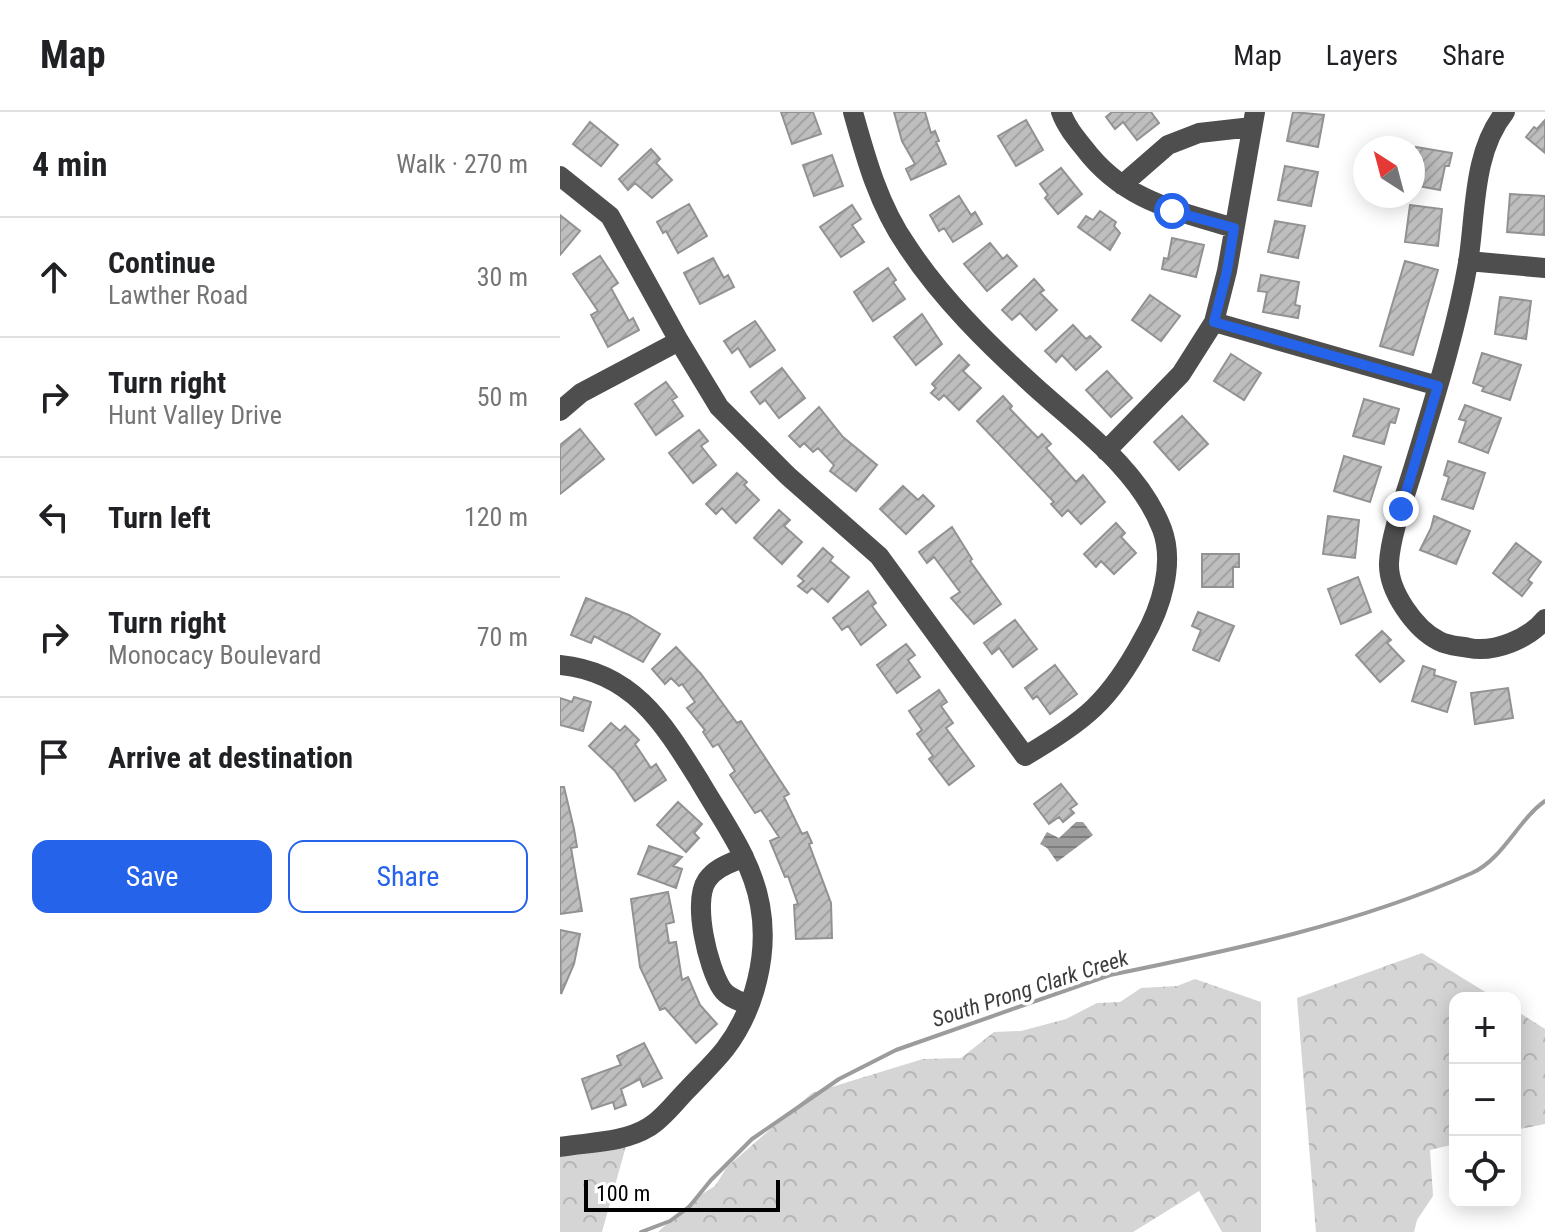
<!DOCTYPE html>
<html lang="en">
<head>
<meta charset="utf-8">
<style>
	body { margin:0; font-family:"Roboto Condensed",sans-serif; background:#f6f6f6; color:#202124 }
	.controls { position:absolute; right:24px; bottom:24px; display:grid; overflow:hidden; border-radius:16px; box-shadow:0 4px 20px #0003 }
	.controls button { width:72px; height:72px; display:grid; place-items:center; padding:0; border:0; border-bottom:2px solid #e0e0e0; background:#fff; color:#202124; font:40px sans-serif }
	.compass { position:absolute; left:793px; top:24px; width:72px; height:72px; border-radius:50%; background:#fff; box-shadow:0 4px 20px #0003; rotate:324deg }
	.scale { position:absolute; left:24px; bottom:20px; width:196px; box-sizing:border-box; padding-left:8px; border:4px solid #000; border-top:0; font-size:22px; line-height:28px; white-space:nowrap; color:#000; -webkit-text-stroke:6px #fff; paint-order:stroke }
	.stop { position:absolute; width:24px; height:24px; margin:-18px; border:6px solid #2563eb; border-radius:50%; background:#fff }
	.stop.end { background:#2563eb; border-color:#fff; box-shadow:0 2px 8px #0008 }
	.list { margin:0; padding:0; list-style:none }
	h2 { display:flex; justify-content:space-between; align-items:center; height:104px; margin:0; padding:0 32px; font-size:34px }
	h2 small { font-size:26px; font-weight:400; color:#757577 }
	.list li { display:grid; grid-template-columns:52px 1fr auto; gap:24px; align-items:center; box-sizing:border-box; height:120px; padding:0 32px; border-top:2px solid #e0e0e0 }
	.list b { display:block; font-size:30px; white-space:nowrap }
	.list p { margin:0; font-size:26px; white-space:nowrap; color:#757577 }
	.list em { font-size:26px; font-style:normal; color:#757577 }
	.actions { display:flex; gap:16px; padding:24px 32px }
	.actions a { flex:1; padding:18px 0; border:2px solid #2563eb; border-radius:16px; text-align:center; font-size:28px; color:#2563eb }
	.actions .main { background:#2563eb; color:#fff }
	.icon { flex:none; width:44px; height:44px; fill:none; stroke:currentColor; stroke-width:2; stroke-linecap:round; stroke-linejoin:round }
	.map { position:relative; flex:none; width:985px; height:1120px; overflow:hidden }
	header { display:flex; align-items:center; gap:48px; box-sizing:border-box; height:112px; padding:0 40px; background:#fff; border-bottom:2px solid #e0e0e0 }
	header strong { font-size:38px }
	nav { display:flex; gap:44px; margin-inline-start:auto; font-size:28px }
	main { display:flex }
	aside { flex:1; background:#fff }
	.map>svg:first-child { display:block }
	.forest { fill:url(#forest-crowns) }
	.water { fill:url(#water-rules) }
	.lines { fill:none; stroke-linecap:round; stroke-linejoin:round }
	.stream { stroke:#9c9c9c; stroke-width:4 }
	.building { fill:url(#building-hatch); stroke:#929292; stroke-width:2 }
	.minor { stroke:#4e4e4e; stroke-width:20 }
	.route { stroke:#2563eb; stroke-width:10 }
	.labels { text-anchor:middle; stroke-width:7; stroke-linejoin:round; paint-order:stroke }
	.water-label { font-size:22px; font-style:italic; fill:#3d3d3d; stroke:#fff }
</style>
</head>
<body>
<header>
<strong>Map</strong>
<nav><a>Map</a><a>Layers</a><a>Share</a></nav>
</header>
<main>
<aside>
<h2>4 min<small>Walk · 270 m</small></h2>
<ul class="list">
<li><svg class="icon" aria-label="ahead" viewBox="0 0 24 24"><path d="M12 20V5M6 11l6-6 6 6"/></svg><div><b>Continue</b><p>Lawther Road</p></div><em>30 m</em></li>
<li><svg class="icon" aria-label="right" viewBox="0 0 24 24"><path d="M7 20v-9h11M14 6l5 5-5 5"/></svg><div><b>Turn right</b><p>Hunt Valley Drive</p></div><em>50 m</em></li>
<li><svg class="icon" aria-label="left" viewBox="0 0 24 24"><path d="M17 20v-9H6M10 6l-5 5 5 5"/></svg><div><b>Turn left</b></div><em>120 m</em></li>
<li><svg class="icon" aria-label="right" viewBox="0 0 24 24"><path d="M7 20v-9h11M14 6l5 5-5 5"/></svg><div><b>Turn right</b><p>Monocacy Boulevard</p></div><em>70 m</em></li>
<li><svg class="icon" aria-label="arrive" viewBox="0 0 24 24"><path d="M6 21V4h12l-3 4 3 4H6"/></svg><div><b>Arrive at destination</b></div></li>
</ul>
<div class="actions"><a class="main">Save</a><a>Share</a></div>
</aside>
<div class="map">
<svg width="985" height="1120" viewBox="0 0 985 1120">
	<defs>
		<pattern id="forest-crowns" width="20" height="18" patternUnits="userSpaceOnUse" patternTransform="scale(2)"><rect width="20" height="18" fill="#d5d5d5"/><path d="M2 6a3 3 0 1 1 6 0M12 15a3 3 0 1 1 6 0" fill="none" stroke="#b5b5b5"/></pattern>
		<pattern id="water-rules" width="6" height="5" patternUnits="userSpaceOnUse" patternTransform="scale(2)"><rect width="6" height="5" fill="#9c9c9c"/><path d="M0 2.5h6" fill="none" stroke="#7d7d7d"/></pattern>
		<pattern id="building-hatch" width="6" height="6" patternUnits="userSpaceOnUse" patternTransform="scale(2)"><rect width="6" height="6" fill="#bebebe"/><path d="M-1 1l2-2M0 6l6-6M5 7l2-2" fill="none" stroke="#a2a2a2"/></pattern>
	</defs>
	<rect width="100%" height="100%" fill="#fff"/>
	<!-- forest -->
	<path class="forest" d="M862,841L935,886H895V1032L870,1038L873,1084L857,1108L854,1120H756L737,886Z
		M635,867L701,890V1120H662L639,1079L573,1120H98L134,1087L155,1074L167,1055L252,981L363,947L401,946L434,920L461,919L506,907L537,891L560,890L581,876L617,874Z
		M955,898L985,917V1012L955,1018Z
		M66,1034L42,1120H0V1043Z"/>
	<!-- water -->
	<path class="water" d="M516,710H523L533,723L497,750L487,736L480,732L487,720L499,726Z"/>
	<g class="lines">
		<!-- stream -->
		<path class="stream" d="M81,1120L110,1109L129,1095L151,1068L192,1027L279,967L336,938L550,863C673,838 797,812 912,761C943,747 958,708 985,689"/>
	</g>
	<!-- building -->
	<path class="building" d="M221,0H253L261,22L232,32Z
		M334,0H365L371,21L375,19L379,29L376,30L386,52L351,68L346,57L355,52L342,29Z
		M552,0H591L599,11L577,28L563,10L555,17L546,5Z
		M733,0L764,3L758,35L727,29Z
		M466,8L483,38L456,54L438,24Z
		M985,8V41L966,25L974,15L977,17Z
		M30,10L58,33L41,54L13,32Z
		M856,35L892,41L889,54H885L880,78L853,73Z
		M91,37L100,47L96,51L112,68L92,86L75,71L68,78L59,67Z
		M272,43L283,74L254,84L243,53Z
		M725,54L758,60L751,94L718,88Z
		M501,56L522,82L498,102L485,86L488,83L480,72Z
		M950,82L985,84L984,123L947,120Z
		M399,84L411,103L415,100L422,112L393,130L384,116L379,119L370,103Z
		M129,92L147,124L118,141L106,119L103,121L97,110Z
		M292,93L301,107L292,113L304,130L281,145L260,115Z
		M850,93L882,97L878,134L845,130Z
		M540,99L556,110L554,114L560,121L550,138L518,115L526,104L533,108Z
		M0,103L20,119L0,143Z
		M715,109L745,114L738,146L708,140Z
		M612,126L644,133L636,165L602,157L604,146L608,147Z
		M430,131L443,147L447,143L457,154L427,179L404,152Z
		M40,144L58,171L51,176L69,209L73,206L79,218L48,235L31,203L38,199L13,162Z
		M153,146L164,166L168,163L174,175L140,192L124,161Z
		M845,149L878,158L853,243L820,234Z
		M328,156L336,168L333,170L345,187L313,209L294,180Z
		M701,163L739,170L735,193L740,194L738,206L703,200L707,180L698,179Z
		M474,167L484,178L480,181L497,198L476,218L460,201L452,208L442,198Z
		M590,183L620,204L601,229L572,208Z
		M940,185L971,189L966,227L935,222Z
		M362,202L382,232L356,253L334,225Z
		M195,209L215,238L190,255L178,236L172,241L164,229Z
		M513,213L526,227L530,224L541,235L516,258L502,243L496,250L485,239Z
		M922,241L961,253L950,288L922,279L924,275L913,271Z
		M671,242L701,261L684,288L654,269Z
		M399,243L409,253L403,259L421,276L399,298L384,283L379,288L371,281L376,276L372,272Z
		M222,256L245,286L219,306L205,288L200,292L191,280Z
		M547,259L572,286L551,305L526,278Z
		M106,270L117,285L112,288L123,304L96,323L75,292Z
		M443,284L452,294L450,297L478,326L482,322L491,332L486,336L516,370L523,363L545,390L521,412L508,398L502,404L491,392L494,390L417,309Z
		M804,287L839,297L835,311L830,310L824,332L793,324Z
		M905,293L941,306L928,341L899,330L906,309L899,307Z
		M259,295L283,325L317,353L296,379L270,359L274,353L258,336L253,340L244,331L240,335L229,324Z
		M622,304L648,332L619,358L594,330Z
		M20,317L44,347L0,382V333Z
		M139,318L148,329L141,334L156,353L133,371L109,341Z
		M784,344L821,355L810,390L774,379Z
		M888,349L925,361L913,397L882,387L889,365L884,363Z
		M177,361L187,370L184,373L199,388L176,411L162,396L156,402L146,392Z
		M343,374L358,388L363,383L374,394L346,422L320,397Z
		M219,398L230,408L224,414L242,430L222,452L194,426Z
		M768,404L799,408L795,446L763,442Z
		M874,404L910,419L896,452L860,438L871,416Z
		M556,411L565,421L561,425L576,441L554,462L541,449L536,455L524,442Z
		M392,415L412,447L410,449L441,492L414,512L391,486L400,480L374,445L367,451L359,440Z
		M956,431L981,450L968,468L972,471L962,484L933,461Z
		M263,436L273,445L270,449L289,465L268,490L252,476L247,481L238,474L244,469L238,464Z
		M642,442H679V455H673V475H642Z
		M798,465L811,500L781,512L768,477Z
		M308,479L316,491L312,494L326,513L301,533L288,514L282,518L273,506Z
		M26,486L69,503L100,522L83,550L34,524L31,531L11,523Z
		M638,500L674,514L659,549L633,538L641,518L632,514Z
		M455,508L477,537L453,555L439,536L432,542L424,531Z
		M822,519L831,528L827,531L844,549L820,570L796,543Z
		M346,532L355,543L348,548L360,565L337,581L317,553Z
		M116,535L141,562L177,611L181,609L229,682L224,685L242,722L247,720L252,731L249,732L271,791L272,826L236,827L234,793L238,792L228,764L225,765L210,729L219,725L201,698L195,701L170,663L175,659L158,632L153,635L143,620L145,618L127,596L135,590L122,572L119,574L111,566L105,572L92,557Z
		M495,553L517,582L490,602L477,584L473,587L465,576Z
		M863,554L875,558L874,563L896,570L887,600L852,589Z
		M948,576L953,606L915,612L911,581Z
		M379,578L387,590L381,594L393,611L386,616L414,654L389,673L369,647L373,644L357,622L362,618L349,599Z
		M14,585L31,590L23,619L0,613V586L12,590Z
		M51,611L60,619L65,614L79,628L75,632L91,656L96,652L106,668L75,689L55,659L29,634Z
		M501,672L517,692L510,697L514,701L503,710L499,705L489,712L474,692Z
		M0,675H4L14,717L17,735L11,736L22,799L0,802Z
		M118,690L142,712L134,721L139,726L126,740L97,713Z
		M89,734L122,745L113,754L122,757L116,776L78,762Z
		M108,780L114,810L106,812L109,831L116,830L122,868L128,865L140,893L157,912L136,931L105,896L100,898L80,855L71,787Z
		M0,818L20,822L14,852L1,882Z
		M84,931L102,966L83,975L80,967L61,977L66,993L55,997L53,990L32,997L22,967L61,953L57,944Z"/>
	<g class="lines">
		<!-- minor -->
		<path class="minor" d="M501,0C506,14 515,25 524,36C564,89 615,98 674,116
			M945,0C912,41 916,102 908,151C896,219 875,285 855,351C847,378 830,424 829,451C828,479 855,517 879,529C888,534 900,534 909,536C934,541 969,527 985,507
			M0,64L50,104L119,229L159,295L228,364L319,444L465,644C525,609 550,589 583,527C601,496 615,452 602,417C579,357 519,315 473,273C428,232 381,186 347,134C319,94 306,47 293,0
			M562,73L608,33L639,21L692,15
			M908,149L985,156
			M654,210L878,274
			M0,299L21,281L119,229
			M546,339L621,262L654,210L667,159L695,0
			M0,553C73,560 104,612 139,668C162,708 192,747 200,793C209,841 195,898 165,937C154,951 140,964 128,977C116,989 103,1007 89,1015C63,1031 29,1030 0,1035
			M184,745C171,751 156,755 147,768C132,790 148,856 162,877C168,886 180,889 189,893"/>
	</g>
	<g class="lines">
		<!-- route -->
		<path class="route" d="M612,99L674,116L667,159L654,210L878,274L841,397"/>
	</g>
	<g class="labels">
		<!-- water labels -->
		<g class="water-label">
			<text transform="translate(470 876) rotate(-18)" y="8">South Prong Clark Creek</text>
		</g>
	</g>
</svg>
<div class="controls">
<button>+</button>
<button>−</button>
<button><svg class="icon" aria-label="locate" viewBox="0 0 24 24"><circle cx="12" cy="12" r="6"/><path d="M12 2v4M12 18v4M2 12h4M18 12h4"/></svg></button>
</div>
<svg class="compass" viewBox="-18 -18 36 36"><path d="M0-13l5 13h-10z" fill="#e53935"/><path d="M0 13l5-13h-10z" fill="#757577"/></svg>
<div class="scale">100 m</div>
<div class="stop" style="left:612px;top:99px"></div>
<div class="stop end" style="left:841px;top:397px"></div>
</div>
</main>
</body>
</html>
